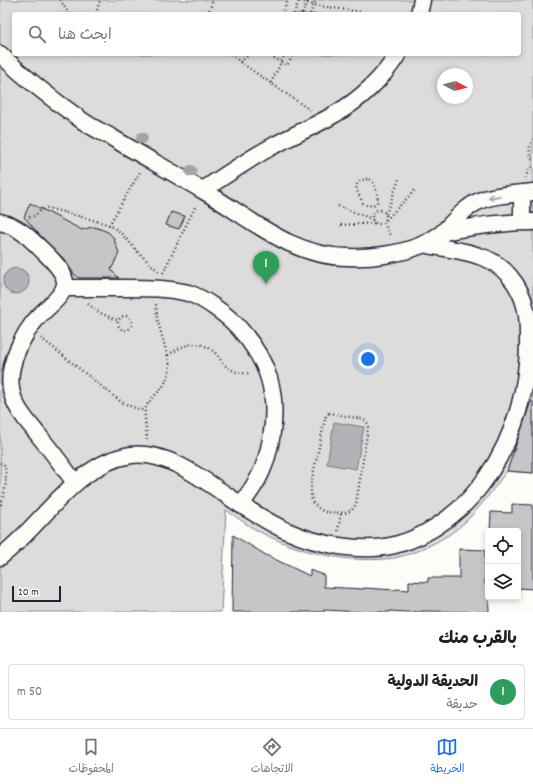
<!DOCTYPE html>
<html lang="ar">
<head>
<meta charset="utf-8">
<style>
	body { margin:0; font-family:Dekko,"Playpen Sans Arabic",sans-serif; background:#f2f2f2; color:#222; direction:rtl }
	.controls { position:absolute; right:12px; bottom:12px; display:grid; overflow:hidden; border-radius:4px; box-shadow:0 2px 6px #0003 }
	.controls button { width:36px; height:36px; display:grid; place-items:center; padding:0; border:0; border-bottom:1px solid #e0e0e0; background:#fff; color:#222; font:20px sans-serif }
	.compass { position:absolute; left:437px; top:68px; width:36px; height:36px; border-radius:50%; background:#fff; box-shadow:0 2px 6px #0003; rotate:97deg }
	.scale { position:absolute; left:12px; bottom:10px; width:49px; box-sizing:border-box; padding-left:4px; border:2px solid #22223b; border-top:0; font-size:11px; line-height:14px; white-space:nowrap; color:#22223b; -webkit-text-stroke:3px #fdfcf7; paint-order:stroke }
	.you { position:absolute; left:368px; top:359px; width:14px; height:14px; margin:-10px; border:3px solid #fff; border-radius:50%; background:#1a73e8; box-shadow:0 0 0 6px #1a73e833 }
	.badge { display:grid; place-items:center; width:26px; height:26px; border-radius:50%; background:#1a73e8; color:#fff; font-size:13px; font-weight:700 }
	.pin { position:absolute; translate:-50% -33px; filter:drop-shadow(0 1px 2px #0008) }
	.pin::after { content:''; position:absolute; top:21px; width:14px; height:12px; background:inherit; clip-path:polygon(0 0,100% 0,50% 100%) }
	.list { margin:0; padding:0; list-style:none }
	h2 { display:flex; justify-content:space-between; align-items:center; height:52px; margin:0; padding:0 16px; font-size:17px }
	h2 small { font-size:13px; font-weight:400; color:#767676 }
	.list li { display:grid; grid-template-columns:26px 1fr auto; gap:12px; align-items:center; box-sizing:border-box; height:56px; margin:0 8px 8px; padding:0 8px; border:1px solid #e0e0e0; border-radius:4px }
	.list b { display:block; font-size:15px; white-space:nowrap }
	.list p { margin:0; font-size:13px; white-space:nowrap; color:#767676 }
	.list em { font-size:13px; font-style:normal; color:#767676 }
	.icon { flex:none; width:22px; height:22px; fill:none; stroke:currentColor; stroke-width:2; stroke-linecap:round; stroke-linejoin:round }
	.map { position:relative; flex:none; width:533px; height:612px; overflow:hidden; direction:ltr }
	.search { position:absolute; background:#fff; box-shadow:0 2px 6px #0003; left:12px; right:12px; top:12px; height:44px; display:flex; align-items:center; gap:10px; box-sizing:border-box; padding:0 14px; border-radius:4px; color:#767676; font-size:15px }
	.sheet { height:116px; background:#fff }
	nav { display:flex; justify-content:space-around; align-items:center; box-sizing:border-box; height:56px; border-top:1px solid #e0e0e0; background:#fff; font-size:11px; color:#767676 }
	nav a { display:grid; justify-items:center; gap:2px }
	nav .on { color:#1a73e8 }
	.map>svg:first-child { display:block }
	.green { fill:#dddcdb; stroke:#807f8b; fill-rule:evenodd }
	.water { fill:#b2b2b7; stroke:#787885 }
	.building { fill:#c6c6c8; stroke:#22223b }
	.lines { fill:none; stroke-linecap:round; stroke-linejoin:round }
	.minor-casing { stroke:#22223b; stroke-width:19 }
	.path { stroke:#22223b; stroke-width:2.5; stroke-dasharray:1 3; stroke-linecap:butt }
	.minor { stroke:#fdfcf7; stroke-width:16 }
	.tree { fill:#a3a3aa }
	.oneway { stroke:#9a9aa2 }
</style>
</head>
<body>
<div class="map">
<svg width="533" height="612" viewBox="0 0 533 612">
	<rect width="100%" height="100%" fill="#fdfcf7"/>
	<filter id="ink" filterUnits="userSpaceOnUse"><feTurbulence type="fractalNoise" baseFrequency=".025" numOctaves="2"/><feDisplacementMap in="SourceGraphic" scale="8" xChannelSelector="R" yChannelSelector="G"/><feConvolveMatrix kernelMatrix="1 2 1 2 8 2 1 2 1" color-interpolation-filters="sRGB"/></filter>
	<g filter="url(#ink)">
		<!-- green -->
		<path class="green" d="M0,0H533V473L507,471C490,493 474,518 450,534C433,545 406,558 385,559C343,562 302,553 264,534C251,528 238,518 226,510L221,612H0ZM14,14H519V54H14ZM443,74H467V98H443Z"/>
		<!-- water -->
		<path class="water" d="M3 281a13 13 0 1 1 26 0a13 13 0 1 1-26 0Z
			M334,422L364,427L356,469L327,464Z"/>
		<!-- building -->
		<path class="building" d="M30,203L82,230L88,228L95,227L108,232L113,237L119,253L111,270L119,278H79L74,274L64,259L38,233L24,217Z
			M171,212L185,216L179,229L166,225Z
			M531,401L533,402V473L507,471Z
			M512,504L533,505V589L518,588V531H490L491,512L512,513Z
			M233,535L266,555L310,576V570L324,575V587L364,589V588L395,590L396,589L409,590V581L428,582V578H459V549L485,550V584H488L489,612L422,611V612H405L390,611V612H361L324,610V612H232Z"/>
		<g class="lines">
			<!-- minor casing -->
			<g class="minor-casing">
				<path id="minor" d="M419,14L422,0
					M0,54C24,77 53,100 80,119C89,126 100,131 111,137C141,155 172,172 202,190C249,217 291,257 348,257C372,258 400,254 422,245C430,242 436,236 443,233C450,230 459,229 467,228C489,224 511,222 533,222
					M203,190C226,175 249,159 273,146C293,135 315,126 335,114C360,100 383,78 398,54
					M522,193V222
					M0,222C18,226 29,237 42,250C50,258 66,272 65,284C64,296 46,308 38,317C23,334 7,365 11,388C13,407 29,423 40,437C52,452 64,467 75,483
					M443,232C455,220 467,205 484,199C499,194 517,194 533,192
					M64,288C85,288 107,288 128,288C148,288 168,288 188,293C204,298 227,315 238,327C269,361 279,394 271,439C269,449 267,459 263,468C258,482 249,493 241,505
					M0,557C42,526 75,463 131,455C170,450 210,485 241,505C256,514 271,524 287,531C318,545 363,553 395,545C431,536 466,508 486,478C515,437 529,386 528,336C528,327 528,318 526,310C521,285 503,263 479,256C462,250 441,248 423,244"/>
			</g>
			<!-- path -->
			<path class="path" d="M60,0L69,14
				M296,0L314,5L374,14
				M96,14L100,0
				M208,14L213,0
				M282,14L288,0
				M294,14L299,0
				M302,14L308,0
				M310,14L316,0
				M231,54L240,62L310,110
				M267,54L286,65L289,63L293,54
				M240,62L250,54
				M271,83L285,54
				M533,139C529,146 528,153 533,160
				M525,178L530,168L533,165
				M366,179C369,179 370,179 372,181C375,184 379,198 377,202C374,206 367,207 363,203C362,201 361,199 360,197C355,188 354,181 366,179Z
				M338,206L372,219
				M372 217a7 7 0 1 1 14 0a7 7 0 1 1-14 0Z
				M386,214L399,179
				M29,217C38,217 38,208 48,208L104,223L113,227L120,232L138,252L160,273
				M386,220L415,190
				M384,223L391,237
				M109,225L140,172
				M341,225L376,223
				M163,273L196,205
				M88,304L100,313L119,321
				M118 323a7 7 0 1 1 14 0a7 7 0 1 1-14 0Z
				M41,338L120,401L132,407L145,411
				M168,355C174,351 181,347 188,345C198,342 209,346 216,354C220,358 222,363 226,366C233,372 241,374 250,373
				M329,413L362,419C367,421 368,423 368,428L356,504L352,510L345,513L326,512L321,510L317,507L313,503L311,497V484L325,419L326,416Z
				M147,440C147,433 144,417 145,411C147,400 158,394 163,386C168,379 169,372 170,365L157,318L156,304
				M0,463L4,465C8,478 5,494 0,507
				M338,531L341,513"/>
			<!-- minor -->
			<use href="#minor" class="minor"/>
		</g>
		<!-- trees -->
		<g class="tree">
			<circle cx="142" cy="138" r="6"/>
			<circle cx="191" cy="171" r="6"/>
		</g>
		<!-- one-way arrows -->
		<defs><path id="oneway-shaft" d="M-6 0H5M1.5-3L5.5 0L1.5 3" fill="none" stroke-width="1.6" stroke-linecap="round" stroke-linejoin="round"/></defs>
		<use class="oneway" href="#oneway-shaft" transform="translate(494 197) rotate(169)"/>
	</g>
</svg>
<div class="controls">
<button><svg class="icon" aria-label="locate" viewBox="0 0 24 24"><circle cx="12" cy="12" r="6"/><path d="M12 2v4M12 18v4M2 12h4M18 12h4"/></svg></button>
<button><svg class="icon" aria-label="layers" viewBox="0 0 24 24"><path d="M12 4l9 5-9 5-9-5zM3 14l9 5 9-5"/></svg></button>
</div>
<svg class="compass" viewBox="-18 -18 36 36"><path d="M0-13l5 13h-10z" fill="#e53935"/><path d="M0 13l5-13h-10z" fill="#767676"/></svg>
<div class="scale">20 m</div>
<div class="you"></div>
<div class="pin badge" style="left:266px;top:284px;background:#2e9e5b">1</div>
<div class="search"><svg class="icon" aria-label="search" viewBox="0 0 24 24"><circle cx="10" cy="10" r="6"/><path d="M15 15l6 6"/></svg>ابحث هنا</div>
</div>
<section class="sheet">
<h2>بالقرب منك<small></small></h2>
<ul class="list">
<li><span class="badge" style="background:#2e9e5b">1</span><div><b>الحديقة الدولية</b><p>حديقة</p></div><em>50 m</em></li>
</ul>
</section>
<nav>
<a class="on"><svg class="icon" aria-label="map" viewBox="0 0 24 24"><path d="M3 6l6-2 6 2 6-2v14l-6 2-6-2-6 2zM9 4v14M15 6v14"/></svg>الخريطة</a>
<a><svg class="icon" aria-label="directions" viewBox="0 0 24 24"><path d="M12 3l9 9-9 9-9-9zM9 14v-3h6M13 9l2 2-2 2"/></svg>الاتجاهات</a>
<a><svg class="icon" aria-label="saved" viewBox="0 0 24 24"><path d="M7 4h10v16l-5-4-5 4z"/></svg>المحفوظات</a>
</nav>
</body>
</html>
